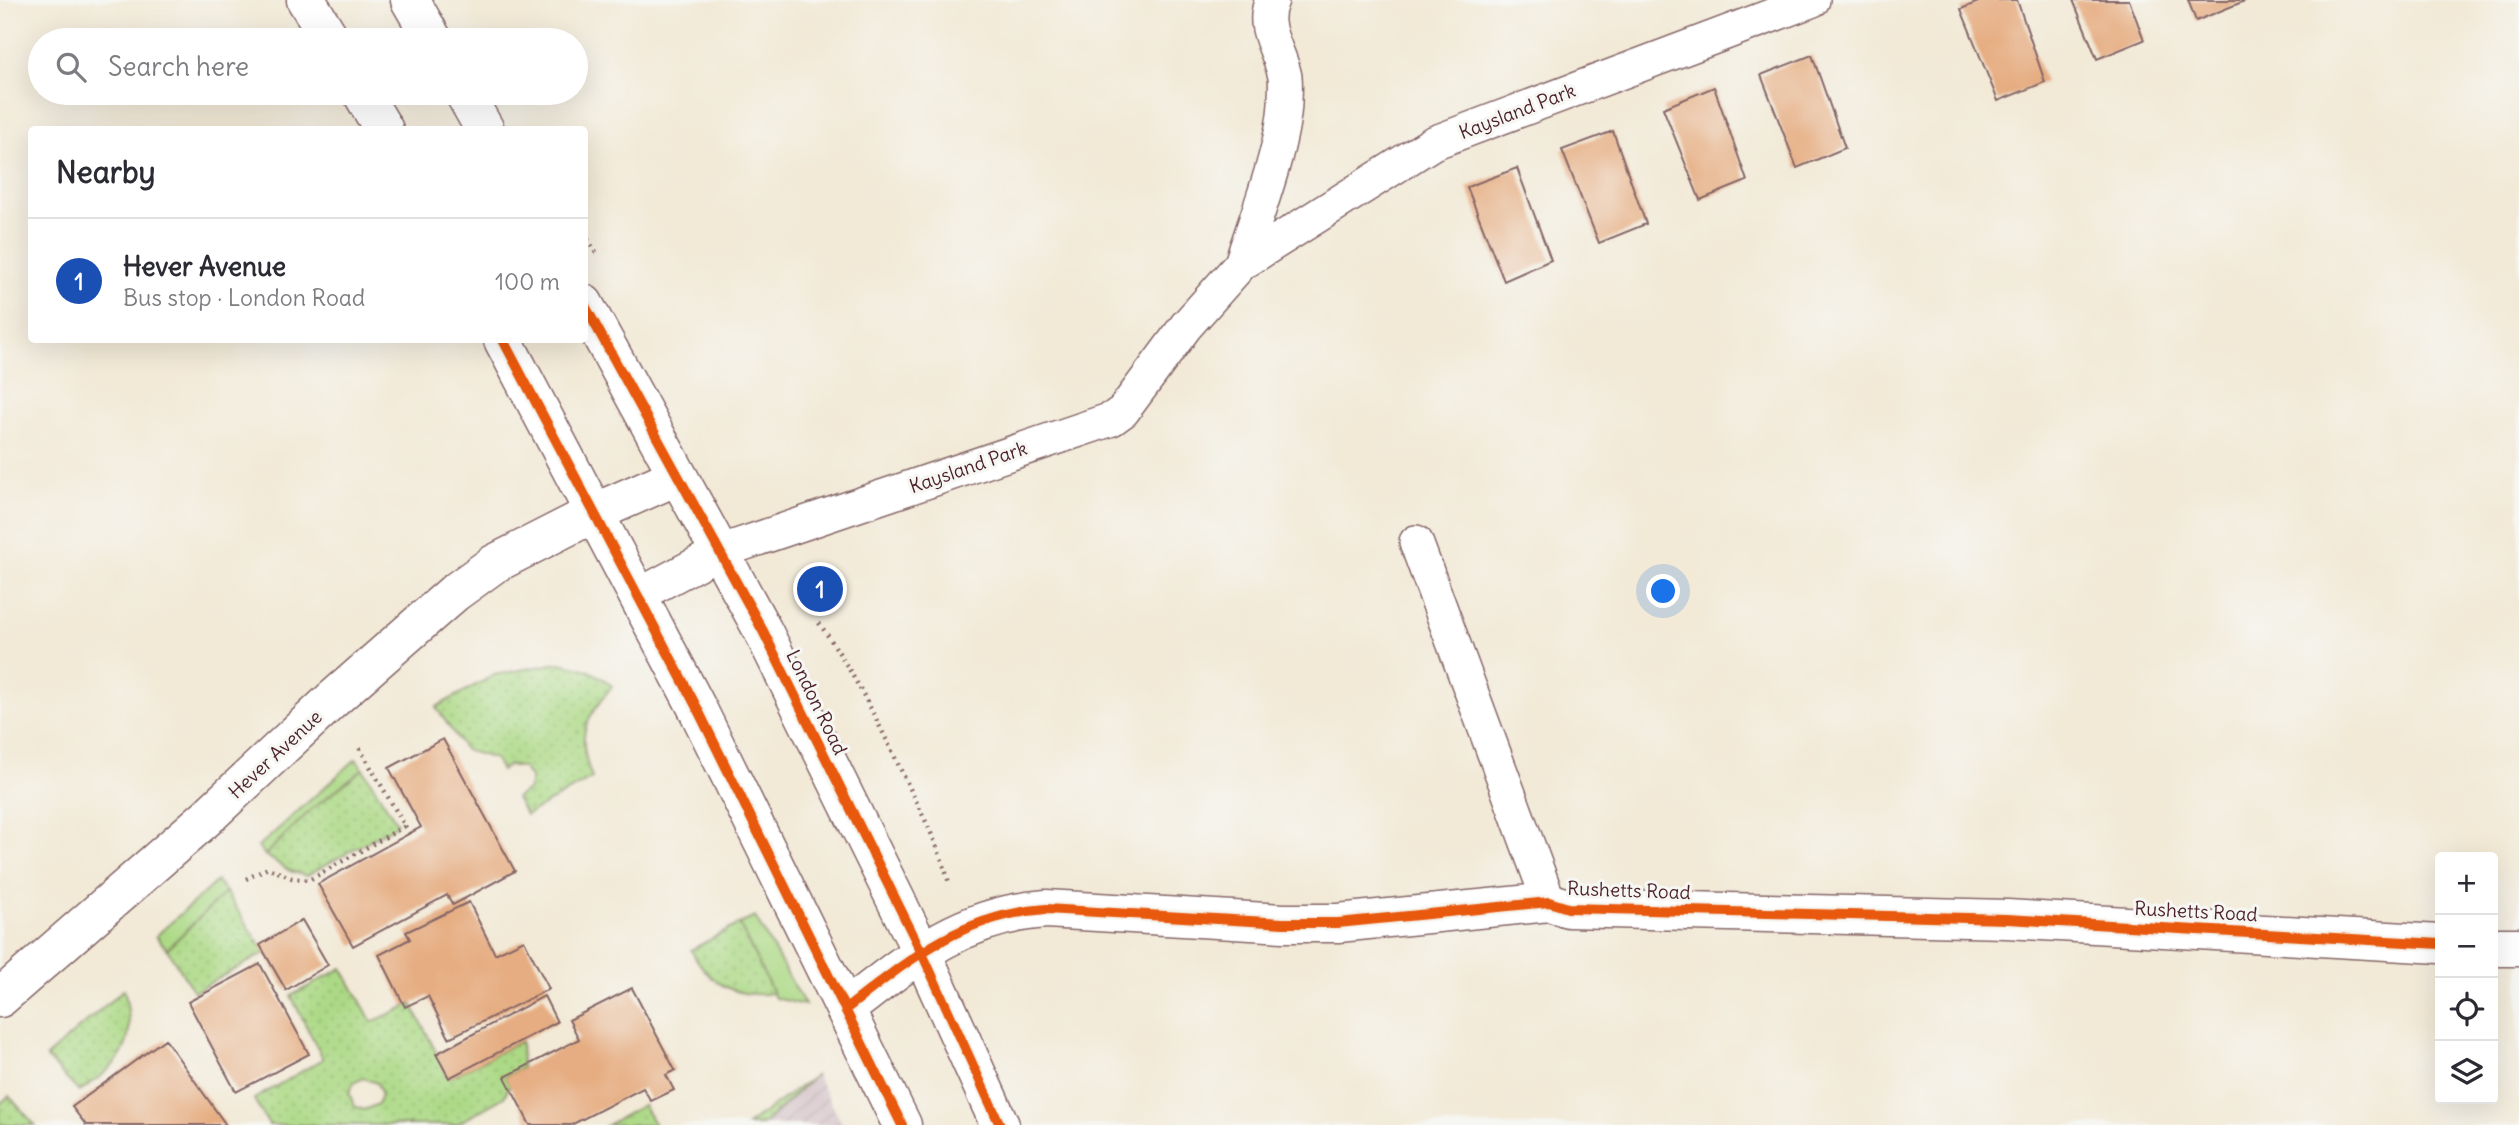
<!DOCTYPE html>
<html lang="en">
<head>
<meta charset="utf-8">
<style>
	body { margin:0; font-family:Delius,sans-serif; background:#f7f7f7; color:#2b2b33 }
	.controls { position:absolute; right:21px; bottom:21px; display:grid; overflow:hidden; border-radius:7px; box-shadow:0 7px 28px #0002 }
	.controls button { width:63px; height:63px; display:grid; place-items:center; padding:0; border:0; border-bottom:2px solid #e1e1e2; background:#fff; color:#2b2b33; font:35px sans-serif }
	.you { position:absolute; left:1664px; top:592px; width:24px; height:24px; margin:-18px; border:5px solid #fff; border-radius:50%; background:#1a73e8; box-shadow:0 0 0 10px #1a73e833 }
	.badge { display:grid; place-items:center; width:46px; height:46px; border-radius:50%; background:#0f766e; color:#fff; font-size:23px; font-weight:700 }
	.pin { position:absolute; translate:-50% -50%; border:4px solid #fff; box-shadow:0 2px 7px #0006 }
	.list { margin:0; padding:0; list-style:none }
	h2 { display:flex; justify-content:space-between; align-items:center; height:91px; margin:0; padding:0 28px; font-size:30px }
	h2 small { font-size:23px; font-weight:400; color:#7c7c81 }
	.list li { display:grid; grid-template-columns:46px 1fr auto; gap:21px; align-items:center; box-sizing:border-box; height:126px; padding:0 28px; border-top:2px solid #e1e1e2 }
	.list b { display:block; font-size:26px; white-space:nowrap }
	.list p { margin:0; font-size:23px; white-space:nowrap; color:#7c7c81 }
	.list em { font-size:23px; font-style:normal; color:#7c7c81 }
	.icon { flex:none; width:38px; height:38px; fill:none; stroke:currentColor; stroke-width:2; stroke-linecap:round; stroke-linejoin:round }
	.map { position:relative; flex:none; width:2519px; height:1125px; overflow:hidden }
	.search { position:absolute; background:#fff; box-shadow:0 7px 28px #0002; left:28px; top:28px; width:560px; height:77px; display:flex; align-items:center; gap:18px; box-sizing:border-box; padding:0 24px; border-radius:38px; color:#7c7c81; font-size:26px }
	.panel { position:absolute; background:#fff; box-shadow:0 7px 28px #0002; left:28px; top:126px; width:560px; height:217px; border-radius:7px }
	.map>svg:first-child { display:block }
	.industrial { fill:url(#industrial-furrows) }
	.grass { fill:#acd985; stroke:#7b7c58; stroke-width:2 }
	.garden { fill:url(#garden-dots); stroke:#7b7c58; stroke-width:2; fill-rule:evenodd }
	.building { fill:#e6ad82 }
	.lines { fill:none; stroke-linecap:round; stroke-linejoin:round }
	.service-casing { stroke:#856667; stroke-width:36 }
	.minor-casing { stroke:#856667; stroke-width:41 }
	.primary-casing { stroke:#856667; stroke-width:41 }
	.path { stroke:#856667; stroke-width:4.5; stroke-dasharray:2 5; stroke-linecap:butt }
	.service { stroke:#fff; stroke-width:33 }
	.minor { stroke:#fff; stroke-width:38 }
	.primary { stroke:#fff; stroke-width:38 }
	.cycleway-casing { stroke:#f6f6f2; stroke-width:15 }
	.cycleway { stroke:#e8590c; stroke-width:10 }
	.labels { text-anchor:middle; stroke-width:6; stroke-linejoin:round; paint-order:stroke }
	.street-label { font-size:19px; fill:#4a1f2b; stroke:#f6f6f2 }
</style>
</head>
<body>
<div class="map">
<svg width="2519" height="1125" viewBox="0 0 2519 1125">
	<defs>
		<pattern id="industrial-furrows" width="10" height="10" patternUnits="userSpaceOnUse" patternTransform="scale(1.75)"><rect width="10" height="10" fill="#d2bec4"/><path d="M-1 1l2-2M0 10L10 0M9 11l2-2" fill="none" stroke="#b6a3a9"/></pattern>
		<pattern id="garden-dots" width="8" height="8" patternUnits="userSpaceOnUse" patternTransform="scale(1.75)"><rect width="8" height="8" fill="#acd985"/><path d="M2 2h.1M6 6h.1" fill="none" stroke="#96ba73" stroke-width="1.8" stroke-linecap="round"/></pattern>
	</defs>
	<rect width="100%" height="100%" fill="#f6f6f2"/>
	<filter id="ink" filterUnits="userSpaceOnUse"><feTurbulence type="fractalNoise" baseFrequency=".0143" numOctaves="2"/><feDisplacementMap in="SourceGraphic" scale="14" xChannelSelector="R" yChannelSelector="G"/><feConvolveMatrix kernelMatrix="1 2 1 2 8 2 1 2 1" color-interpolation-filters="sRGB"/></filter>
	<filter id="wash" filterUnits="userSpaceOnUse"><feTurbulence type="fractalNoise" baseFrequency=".00686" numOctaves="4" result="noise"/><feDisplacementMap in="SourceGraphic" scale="28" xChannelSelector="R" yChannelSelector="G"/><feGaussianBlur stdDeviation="1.57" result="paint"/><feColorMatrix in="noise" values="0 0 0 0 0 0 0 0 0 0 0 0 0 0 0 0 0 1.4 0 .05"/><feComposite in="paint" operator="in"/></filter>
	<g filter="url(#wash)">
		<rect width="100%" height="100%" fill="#f2e9d6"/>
		<!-- industrial -->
		<path class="industrial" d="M816,1075L843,1125H762Z"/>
		<!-- grass -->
		<path class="grass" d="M356,759L363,769L312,809L265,855L258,847Z
			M217,881L226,892L167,949L156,936Z
			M755,917L805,1005L775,998L739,924Z"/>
		<!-- garden -->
		<path class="garden" d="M558,663C580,666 595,671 612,686C585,721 575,733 592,778L526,815L516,798L529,789L531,779L523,768L509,765L501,771L495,759L465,750L436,707L494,675Z
			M363,769L397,823L395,826L306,876L290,871L265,855L312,809Z
			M226,892L265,953L194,992L167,949Z
			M739,924L773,993C734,999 709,983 691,950Z
			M342,968L372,1022L412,1004L449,1078L521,1041L522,1068L505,1077L510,1085L504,1097L455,1125H269L254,1099L323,1059L291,996ZM363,1078L377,1083L381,1093L378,1104L364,1110L354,1106L349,1092L354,1083Z
			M124,989C137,1047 125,1060 79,1092L46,1057Z
			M816,1075L762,1125H747Z
			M9,1096L35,1125H0V1104Z
			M643,1105L655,1125H607Z"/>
		<g id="blocks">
			<!-- building -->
			<path class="building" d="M1983,0H2017L2045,82L1998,101L1961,9Z
				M2073,0H2129L2144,40L2097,59Z
				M2188,0H2247L2196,21Z
				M1812,55L1845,148L1797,168L1761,75Z
				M1714,87L1747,181L1700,200L1663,108Z
				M1613,131L1646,224L1599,243L1562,150Z
				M1517,168L1551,260L1504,281L1467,187Z
				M443,739L515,871L453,905L447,895L353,946L318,884L421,827L389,768Z
				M469,902L495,954L524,940L549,989L449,1038L428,996L405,1007L379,955L410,939L406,932Z
				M302,920L328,965L286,990L260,945Z
				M260,964L309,1054L236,1092L188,1002Z
				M632,988L675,1070L666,1075L674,1090L651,1101L643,1088L571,1125H530L505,1077L579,1039L569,1020Z
				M544,996L557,1022L449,1078L436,1054Z
				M165,1039L226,1125H86L72,1107Z"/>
		</g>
	</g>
	<g filter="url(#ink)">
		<use href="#blocks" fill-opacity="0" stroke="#856667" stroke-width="2"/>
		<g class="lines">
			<!-- service casing -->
			<g class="service-casing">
				<path id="service" d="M1241,264C1255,220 1283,148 1285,103C1285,95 1286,85 1285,77C1280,49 1259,28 1272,0
					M1416,542L1549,902
					M639,595L719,552L1112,419L1123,411L1186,326L1241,264L1433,143L1813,0"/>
			</g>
			<!-- minor casing -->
			<g class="minor-casing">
				<path id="minor" d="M2493,947H2519
					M0,998L205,819L331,701L454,593L494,564L596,512L677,476
					M846,1009C910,959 961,915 1046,909L1283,923H1338L1549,902L1568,908L2007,919L2440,944"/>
			</g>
			<!-- primary casing -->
			<g class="primary-casing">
				<path id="primary" d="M306,0L331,40
					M410,0L433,40
					M362,93L384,130
					M464,93L485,130
					M584,304L763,631L921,951L1000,1125
					M503,340L696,706L902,1125"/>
			</g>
			<!-- path -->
			<path class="path" d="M584,233L598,256
				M819,623C853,670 878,722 903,774C920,810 939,845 949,883
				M405,826L410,834
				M246,879L268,868L292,878L309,880L405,826L357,744"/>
			<!-- service -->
			<use href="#service" class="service"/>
			<!-- minor -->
			<use href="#minor" class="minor"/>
			<!-- primary -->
			<use href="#primary" class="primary"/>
			<!-- cycleway casing -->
			<g class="cycleway-casing">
				<path id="cycleway" d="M584,304L763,631L921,951L1000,1125
					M503,340L696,706L902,1125
					M846,1009C910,959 961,915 1046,909L1283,923H1338L1549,902L1568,908L2007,919L2440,944"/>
			</g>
			<!-- cycleway -->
			<use href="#cycleway" class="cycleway"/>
		</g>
	</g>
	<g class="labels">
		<!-- street labels -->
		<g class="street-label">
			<text transform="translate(1517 111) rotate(-21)" y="7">Kaysland Park</text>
			<text transform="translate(968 467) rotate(-19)" y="7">Kaysland Park</text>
			<text transform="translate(817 702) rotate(64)" y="7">London Road</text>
			<text transform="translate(275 754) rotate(-43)" y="7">Hever Avenue</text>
			<text transform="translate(1629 890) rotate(2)" y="7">Rushetts Road</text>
			<text transform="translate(2196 911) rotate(3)" y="7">Rushetts Road</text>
		</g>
	</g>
</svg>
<div class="controls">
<button>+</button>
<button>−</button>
<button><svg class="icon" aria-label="locate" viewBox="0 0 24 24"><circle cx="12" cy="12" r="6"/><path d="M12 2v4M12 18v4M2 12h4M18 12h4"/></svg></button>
<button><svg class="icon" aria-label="layers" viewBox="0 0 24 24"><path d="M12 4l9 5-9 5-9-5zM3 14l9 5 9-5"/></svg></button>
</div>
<div class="you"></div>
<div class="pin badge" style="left:820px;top:589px;background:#1a4fb4">1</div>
<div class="search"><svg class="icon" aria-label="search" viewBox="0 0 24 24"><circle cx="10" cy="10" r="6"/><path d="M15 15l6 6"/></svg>Search here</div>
<section class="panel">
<h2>Nearby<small></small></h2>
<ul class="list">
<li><span class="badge" style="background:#1a4fb4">1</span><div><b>Hever Avenue</b><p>Bus stop · London Road</p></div><em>100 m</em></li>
</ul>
</section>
</div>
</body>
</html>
